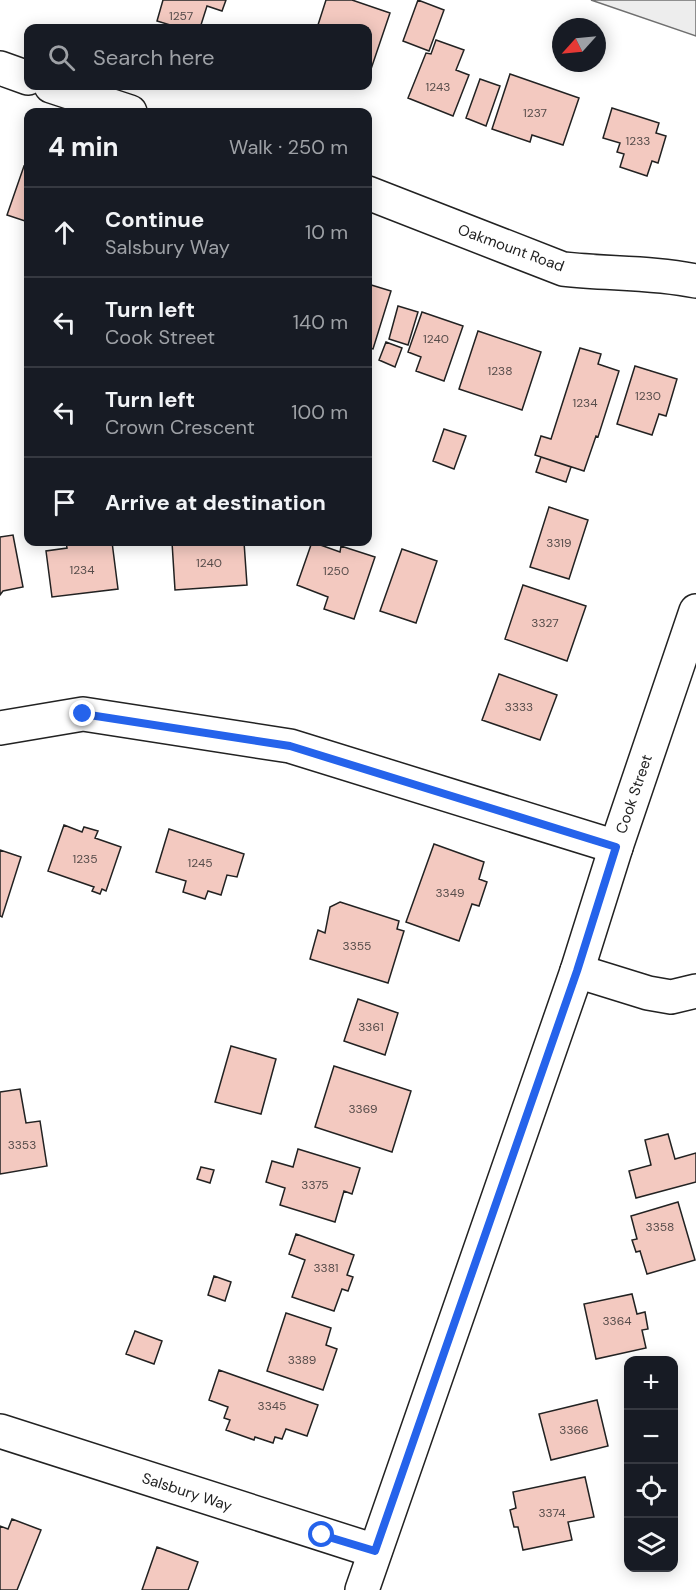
<!DOCTYPE html>
<html lang="en">
<head>
<meta charset="utf-8">
<style>
	body { margin:0; font-family:"DM Sans",sans-serif; background:#20242c; color:#f1f3f6 }
	.controls { position:absolute; right:18px; bottom:18px; display:grid; overflow:hidden; border-radius:12px; box-shadow:0 3px 15px #0003 }
	.controls button { width:54px; height:54px; display:grid; place-items:center; padding:0; border:0; border-bottom:2px solid #363941; background:#171b24; color:#f1f3f6; font:30px sans-serif }
	.compass { position:absolute; left:552px; top:18px; width:54px; height:54px; border-radius:50%; background:#171b24; box-shadow:0 3px 15px #0003; rotate:243deg }
	.stop { position:absolute; width:18px; height:18px; margin:-14px; border:4px solid #2563eb; border-radius:50%; background:#fff }
	.stop.end { background:#2563eb; border-color:#fff; box-shadow:0 2px 6px #0008 }
	.list { margin:0; padding:0; list-style:none }
	h2 { display:flex; justify-content:space-between; align-items:center; height:78px; margin:0; padding:0 24px; font-size:26px }
	h2 small { font-size:20px; font-weight:400; color:#9ea1a6 }
	.list li { display:grid; grid-template-columns:39px 1fr auto; gap:18px; align-items:center; box-sizing:border-box; height:90px; padding:0 24px; border-top:2px solid #363941 }
	.list b { display:block; font-size:22px; white-space:nowrap }
	.list p { margin:0; font-size:20px; white-space:nowrap; color:#9ea1a6 }
	.list em { font-size:20px; font-style:normal; color:#9ea1a6 }
	.icon { flex:none; width:33px; height:33px; fill:none; stroke:currentColor; stroke-width:2; stroke-linecap:round; stroke-linejoin:round }
	.map { position:relative; flex:none; width:696px; height:1590px; overflow:hidden }
	.search { position:absolute; background:#171b24; box-shadow:0 3px 15px #0003; left:24px; top:24px; width:348px; height:66px; display:flex; align-items:center; gap:15px; box-sizing:border-box; padding:0 21px; border-radius:12px; color:#9ea1a6; font-size:22px }
	.panel { position:absolute; background:#171b24; box-shadow:0 3px 15px #0003; left:24px; top:108px; width:348px; height:438px; border-radius:12px }
	.map>svg:first-child { display:block }
	.parking { fill:#ededed; stroke:#6f6f6f; stroke-width:1.5 }
	.building { fill:#f3c9c0; stroke:#222; stroke-width:1.5 }
	.lines { fill:none; stroke-linecap:round; stroke-linejoin:round }
	.minor-casing { stroke:#222; stroke-width:36 }
	.major-casing { stroke:#222; stroke-width:36 }
	.minor { stroke:#fff; stroke-width:33 }
	.major { stroke:#fff; stroke-width:33 }
	.route { stroke:#2563eb; stroke-width:8 }
	.labels { text-anchor:middle; stroke-width:4.5; stroke-linejoin:round; paint-order:stroke }
	.number-label { font-size:12px; fill:#564c4a }
	.street-label { font-size:15px; fill:#222; stroke:#fff }
</style>
</head>
<body>
<div class="map">
<svg width="696" height="1590" viewBox="0 0 696 1590">
	<rect width="100%" height="100%" fill="#fff"/>
	<!-- parking -->
	<path class="parking" d="M591,0H696V36Z"/>
	<!-- building -->
	<path class="building" d="M163,0H226L222,11L207,6L200,28H180L157,21Z
		M326,0H352L390,13L370,72L368,71V28H317Z
		M418,0L444,10L429,51L403,41Z
		M436,40L464,50L456,70L469,75L453,116L408,98L426,53L431,54Z
		M510,74L579,98L563,145L532,135L530,142L492,129Z
		M480,79L500,86L486,126L466,118Z
		M612,108L659,123L656,133L666,136L658,163L652,161L647,176L620,167L624,154L617,152L620,143L603,138Z
		M24,166L28,168V222L7,215Z
		M368,284L391,291L373,349L368,348Z
		M398,306L418,312L408,345L389,339Z
		M422,312L463,326L444,381L416,371L421,357L408,352Z
		M478,331L541,352L522,410L459,389Z
		M386,342L402,348L395,367L379,360Z
		M580,348L601,354L598,364L619,371L598,437L596,436L584,471L535,455L541,436L551,439Z
		M635,366L677,379L666,416L659,414L652,435L617,424Z
		M444,429L466,436L454,469L433,461Z
		M541,457L571,467L566,482L536,472Z
		M549,507L588,520L569,579L530,567Z
		M13,535L23,587L3,591L0,595V537Z
		M66,542H112L118,589L52,597L46,551L67,548Z
		M172,542H244L247,585L175,590Z
		M312,542L340,552L341,546L375,557L354,619L324,609L328,597L297,585Z
		M402,549L437,561L416,623L380,611Z
		M523,585L586,606L567,661L505,639Z
		M499,674L557,695L540,740L482,720Z
		M64,825L82,832L84,827L98,831L95,838L121,847L106,891L102,889L100,894L92,891L94,887L48,871Z
		M169,829L244,854L237,877L227,875L221,895L208,891L205,899L183,892L186,881L156,872Z
		M434,844L484,862L479,879L487,882L479,906L472,904L459,941L406,922Z
		M0,850L21,857L2,917L0,916Z
		M340,902L399,921L397,929L404,931L388,983L310,959L318,930L325,933L330,907Z
		M358,999L398,1013L385,1055L344,1041Z
		M231,1046L276,1059L261,1114L215,1102Z
		M334,1066L411,1091L392,1152L315,1127Z
		M20,1089L26,1123L40,1121L47,1166L0,1174V1092Z
		M668,1134L675,1159L696,1153V1182L636,1198L629,1171L651,1165L645,1140Z
		M298,1149L360,1168L352,1194L344,1191L335,1222L280,1205L285,1188L266,1182L272,1161L293,1167Z
		M201,1167L214,1170L210,1183L197,1179Z
		M678,1202L695,1260L647,1274L640,1251L636,1252L632,1240L637,1239L631,1216Z
		M296,1234L354,1255L347,1275L353,1277L348,1291L342,1289L334,1311L292,1297L305,1260L289,1254Z
		M214,1276L231,1282L225,1301L208,1295Z
		M632,1294L637,1314L645,1312L648,1329L642,1330L646,1348L596,1359L584,1304Z
		M286,1313L331,1328L326,1345L337,1349L323,1390L267,1371Z
		M135,1331L162,1341L154,1364L126,1354Z
		M219,1370L318,1405L307,1436L286,1429L282,1439L275,1437L273,1443L255,1437L254,1440L226,1430L230,1420L224,1418L228,1407L209,1400Z
		M597,1400L608,1446L551,1460L539,1414Z
		M585,1477L594,1517L568,1522L572,1540L523,1550L518,1527H514L510,1510L516,1508L513,1492Z
		M12,1519L41,1530L17,1590H0V1526L8,1529Z
		M157,1547L198,1562L188,1590H142Z"/>
	<g class="lines">
		<!-- minor casing -->
		<g class="minor-casing">
			<path id="minor" d="M0,68L28,78
				M51,86L130,112
				M368,193L563,269C607,274 653,272 696,281
				M0,728L83,714L290,746L616,847
				M577,971L648,993L671,997L696,991
				M0,1431L375,1551"/>
		</g>
		<!-- major casing -->
		<g class="major-casing">
			<path id="major" d="M362,1590L577,971L616,847L696,611"/>
		</g>
		<!-- minor -->
		<use href="#minor" class="minor"/>
		<!-- major -->
		<use href="#major" class="major"/>
	</g>
	<g class="lines">
		<!-- route -->
		<path class="route" d="M83,714L290,746L616,847L577,971L375,1551L322,1535"/>
	</g>
	<g class="labels">
		<!-- number labels -->
		<g class="number-label">
			<text x="181" y="20">1257</text>
			<text x="438" y="91">1243</text>
			<text x="535" y="117">1237</text>
			<text x="638" y="145">1233</text>
			<text x="436" y="343">1240</text>
			<text x="500" y="375">1238</text>
			<text x="648" y="400">1230</text>
			<text x="585" y="407">1234</text>
			<text x="559" y="547">3319</text>
			<text x="209" y="567">1240</text>
			<text x="82" y="574">1234</text>
			<text x="336" y="575">1250</text>
			<text x="545" y="627">3327</text>
			<text x="519" y="711">3333</text>
			<text x="85" y="863">1235</text>
			<text x="200" y="867">1245</text>
			<text x="450" y="897">3349</text>
			<text x="357" y="950">3355</text>
			<text x="371" y="1031">3361</text>
			<text x="363" y="1113">3369</text>
			<text x="22" y="1149">3353</text>
			<text x="315" y="1189">3375</text>
			<text x="660" y="1231">3358</text>
			<text x="326" y="1272">3381</text>
			<text x="617" y="1325">3364</text>
			<text x="302" y="1364">3389</text>
			<text x="272" y="1410">3345</text>
			<text x="574" y="1434">3366</text>
			<text x="552" y="1517">3374</text>
		</g>
		<!-- street labels -->
		<g class="street-label">
			<text transform="translate(511 248) rotate(20)" y="5">Oakmount Road</text>
			<text transform="translate(634 794) rotate(-71)" y="5">Cook Street</text>
			<text transform="translate(187 1492) rotate(18)" y="5">Salsbury Way</text>
		</g>
	</g>
</svg>
<div class="controls">
<button>+</button>
<button>−</button>
<button><svg class="icon" aria-label="locate" viewBox="0 0 24 24"><circle cx="12" cy="12" r="6"/><path d="M12 2v4M12 18v4M2 12h4M18 12h4"/></svg></button>
<button><svg class="icon" aria-label="layers" viewBox="0 0 24 24"><path d="M12 4l9 5-9 5-9-5zM3 14l9 5 9-5"/></svg></button>
</div>
<svg class="compass" viewBox="-18 -18 36 36"><path d="M0-13l5 13h-10z" fill="#e53935"/><path d="M0 13l5-13h-10z" fill="#9ea1a6"/></svg>
<div class="stop" style="left:322px;top:1535px"></div>
<div class="stop end" style="left:83px;top:714px"></div>
<div class="search"><svg class="icon" aria-label="search" viewBox="0 0 24 24"><circle cx="10" cy="10" r="6"/><path d="M15 15l6 6"/></svg>Search here</div>
<section class="panel">
<h2>4 min<small>Walk · 250 m</small></h2>
<ul class="list">
<li><svg class="icon" aria-label="ahead" viewBox="0 0 24 24"><path d="M12 20V5M6 11l6-6 6 6"/></svg><div><b>Continue</b><p>Salsbury Way</p></div><em>10 m</em></li>
<li><svg class="icon" aria-label="left" viewBox="0 0 24 24"><path d="M17 20v-9H6M10 6l-5 5 5 5"/></svg><div><b>Turn left</b><p>Cook Street</p></div><em>140 m</em></li>
<li><svg class="icon" aria-label="left" viewBox="0 0 24 24"><path d="M17 20v-9H6M10 6l-5 5 5 5"/></svg><div><b>Turn left</b><p>Crown Crescent</p></div><em>100 m</em></li>
<li><svg class="icon" aria-label="arrive" viewBox="0 0 24 24"><path d="M6 21V4h12l-3 4 3 4H6"/></svg><div><b>Arrive at destination</b></div></li>
</ul>
</section>
</div>
</body>
</html>
